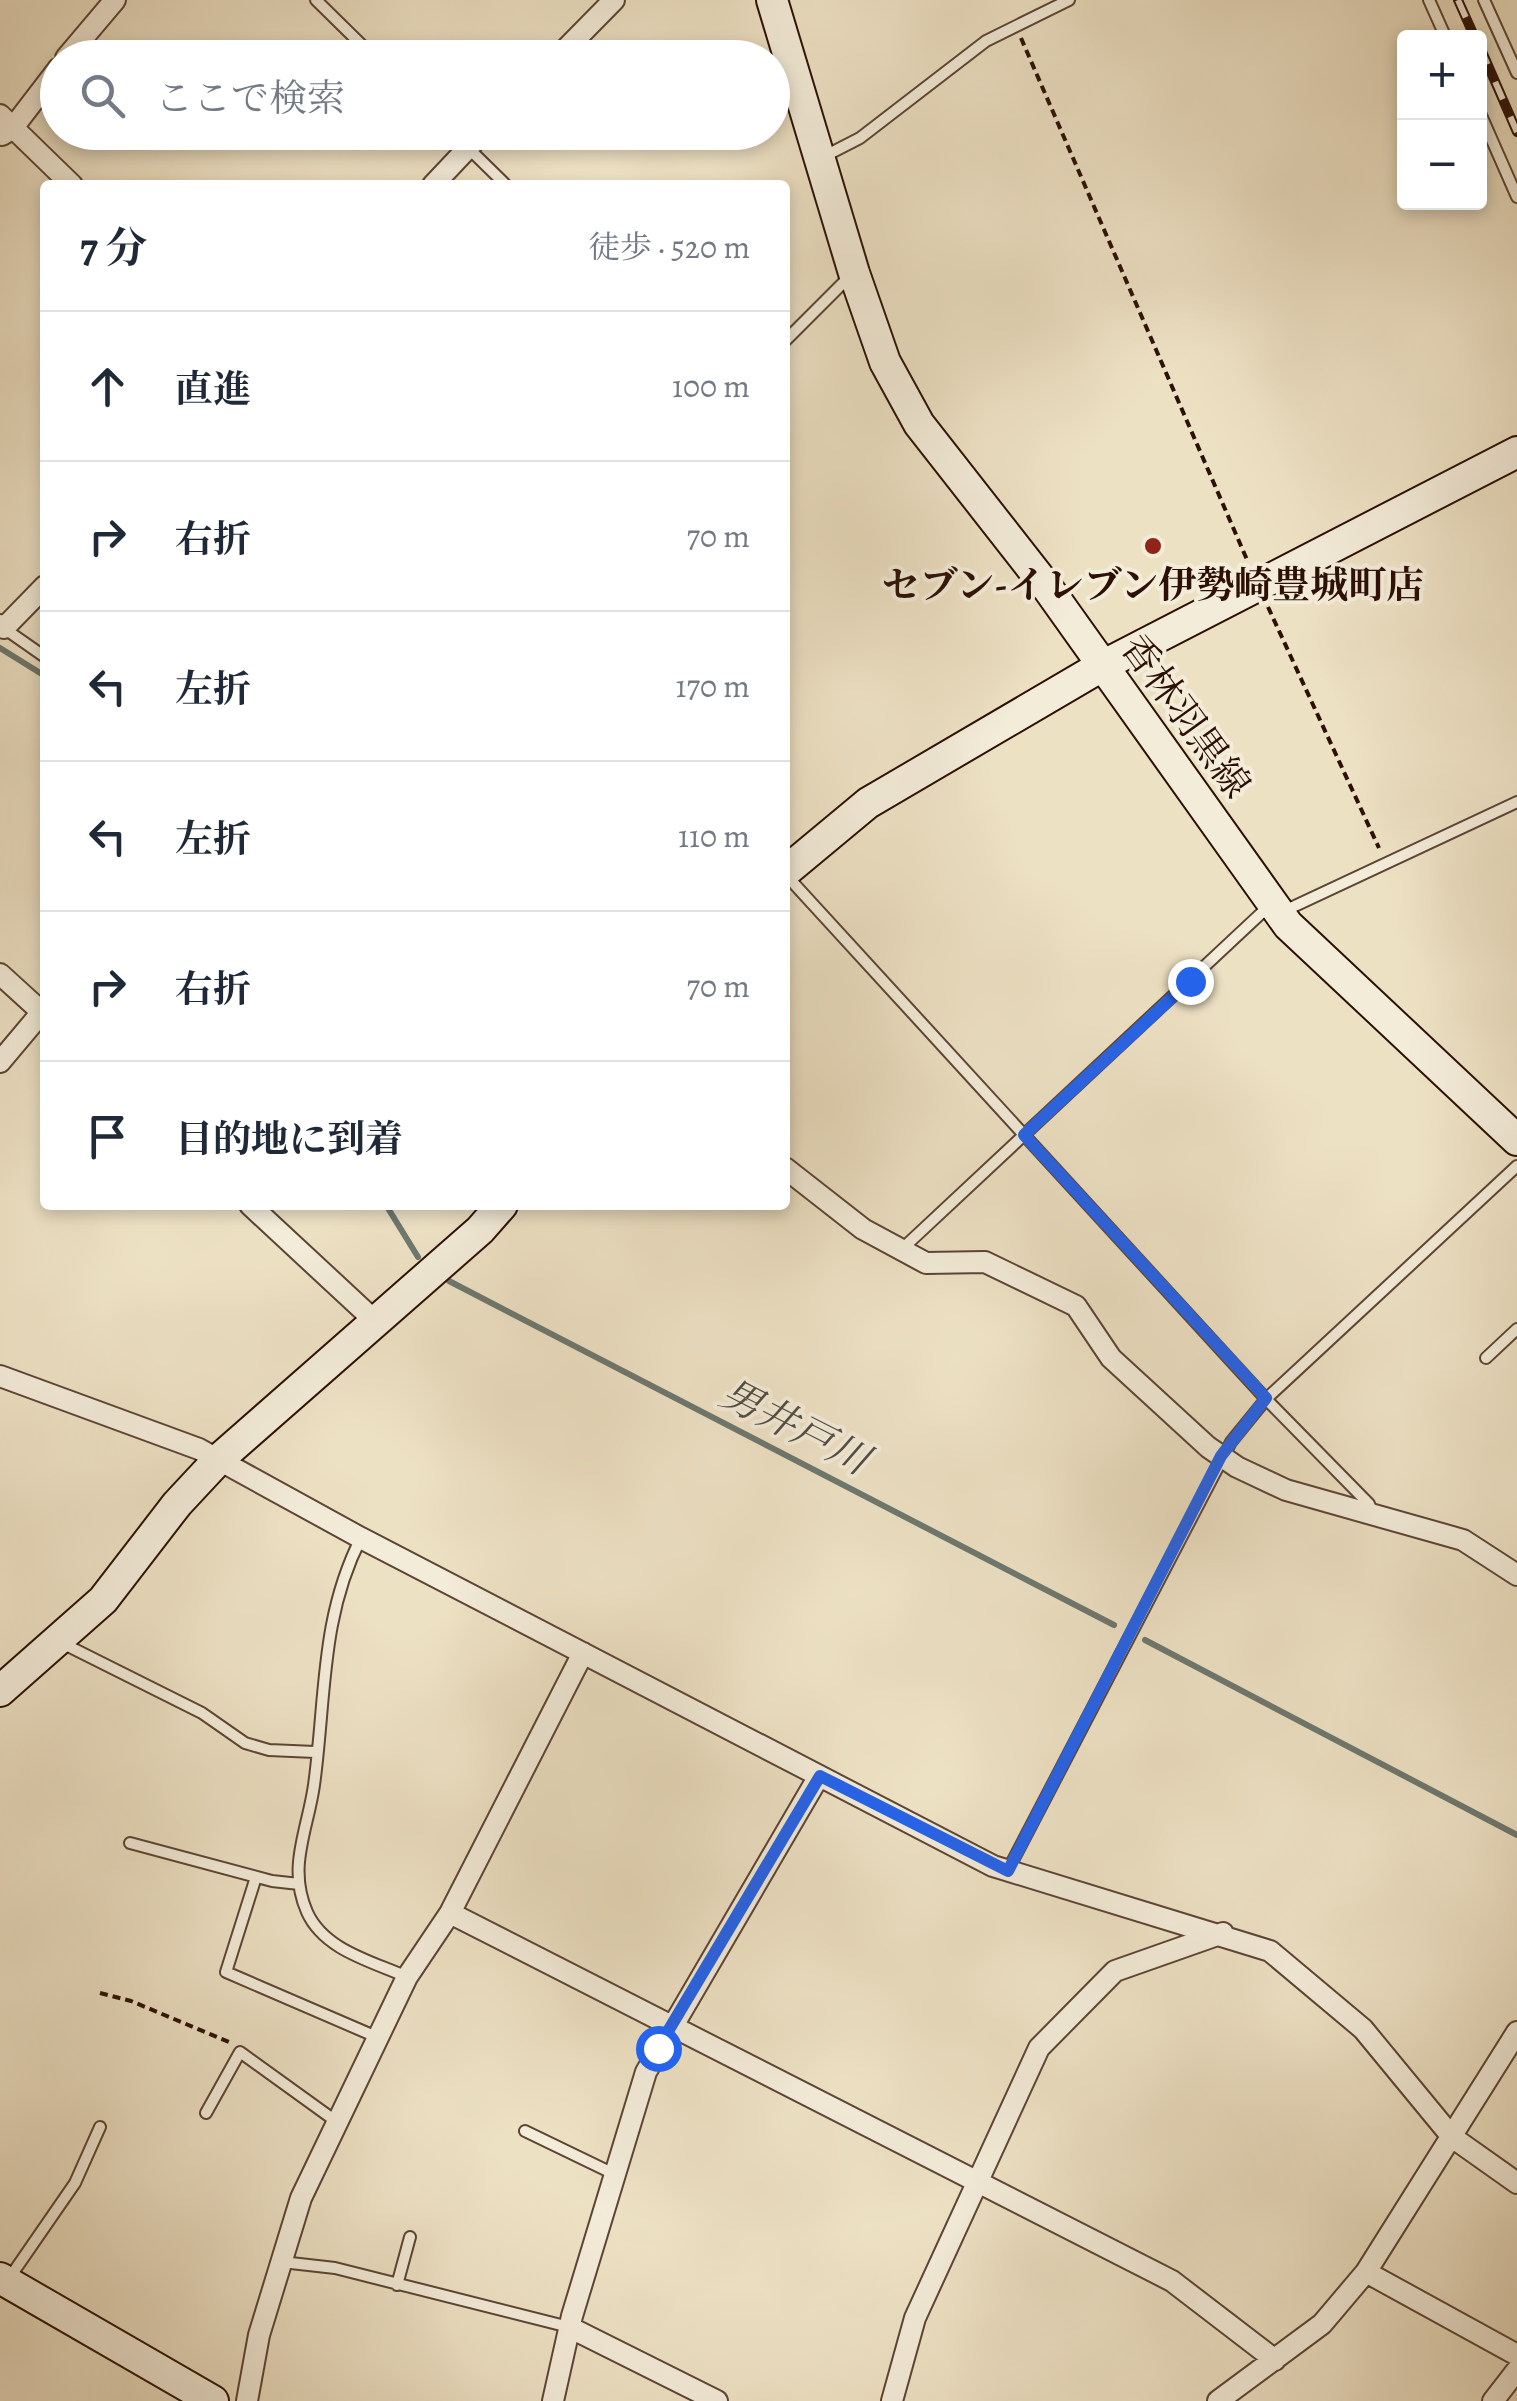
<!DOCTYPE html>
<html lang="ja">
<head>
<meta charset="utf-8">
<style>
	body { margin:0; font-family:Alegreya,"Noto Serif JP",serif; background:#f2f2f3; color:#1f2937 }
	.controls { position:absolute; right:30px; top:30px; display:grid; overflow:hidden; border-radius:10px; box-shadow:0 5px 15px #0003 }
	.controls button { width:90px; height:90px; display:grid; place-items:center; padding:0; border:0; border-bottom:2px solid #e0e1e3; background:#fff; color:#1f2937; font:50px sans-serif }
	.stop { position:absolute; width:30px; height:30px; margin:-22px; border:8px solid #2563eb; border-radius:50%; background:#fff }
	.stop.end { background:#2563eb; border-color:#fff; box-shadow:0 2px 10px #0008 }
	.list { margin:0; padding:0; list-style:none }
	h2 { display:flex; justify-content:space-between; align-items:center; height:130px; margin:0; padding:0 40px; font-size:42px }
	h2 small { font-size:32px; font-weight:400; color:#747a83 }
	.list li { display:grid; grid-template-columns:65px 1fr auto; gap:30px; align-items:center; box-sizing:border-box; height:150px; padding:0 40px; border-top:2px solid #e0e1e3 }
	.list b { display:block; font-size:38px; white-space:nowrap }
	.list em { font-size:32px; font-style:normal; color:#747a83 }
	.icon { flex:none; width:55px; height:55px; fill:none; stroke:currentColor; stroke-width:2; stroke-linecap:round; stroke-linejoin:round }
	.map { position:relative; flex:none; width:1517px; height:2401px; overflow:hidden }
	.search { position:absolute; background:#fff; box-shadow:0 5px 15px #0003; left:40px; top:40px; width:750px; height:110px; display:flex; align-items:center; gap:25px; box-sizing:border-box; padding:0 35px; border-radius:55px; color:#747a83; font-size:38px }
	.panel { position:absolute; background:#fff; box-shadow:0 5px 15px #0003; left:40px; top:180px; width:750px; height:1030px; border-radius:10px }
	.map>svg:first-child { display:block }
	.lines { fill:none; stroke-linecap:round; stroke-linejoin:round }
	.stream { stroke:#6d786f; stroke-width:6 }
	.lane-casing { stroke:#5c4435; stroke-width:14 }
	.street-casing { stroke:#5c4435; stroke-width:24 }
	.secondary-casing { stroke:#2c1005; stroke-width:34 }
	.path { stroke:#2c1005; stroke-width:4; stroke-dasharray:8 5; stroke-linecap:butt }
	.lane { stroke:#f3ecd9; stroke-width:10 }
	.street { stroke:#f3ecd9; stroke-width:20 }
	.secondary { stroke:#f3ecd9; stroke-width:30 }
	.rail-casing { stroke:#2c1005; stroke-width:10 }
	.rail { stroke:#f3ecd9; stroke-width:6; stroke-dasharray:19; stroke-linecap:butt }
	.route { stroke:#2563eb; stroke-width:12 }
	.poi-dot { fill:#8f2418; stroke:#f3ecd9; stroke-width:4 }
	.labels { text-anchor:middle; stroke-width:8; stroke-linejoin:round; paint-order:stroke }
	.poi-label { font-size:38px; font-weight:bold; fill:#2c1005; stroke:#f3ecd9 }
	.street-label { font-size:38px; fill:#2c1005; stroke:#f3ecd9 }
	.water-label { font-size:40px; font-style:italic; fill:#524d43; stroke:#f3ecd9 }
</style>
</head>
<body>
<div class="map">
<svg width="1517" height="2401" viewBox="0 0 1517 2401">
	<rect width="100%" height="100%" fill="#ede1c4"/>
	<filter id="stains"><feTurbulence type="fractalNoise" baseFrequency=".002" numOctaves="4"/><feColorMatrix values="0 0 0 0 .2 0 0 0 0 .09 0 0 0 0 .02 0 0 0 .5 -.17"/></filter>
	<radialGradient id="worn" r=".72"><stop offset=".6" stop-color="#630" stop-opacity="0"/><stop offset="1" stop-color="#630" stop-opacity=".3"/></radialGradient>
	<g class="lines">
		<!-- stream -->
		<path class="stream" d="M0,648L45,676
			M386,1205L418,1257
			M449,1281L1114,1625
			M1145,1640L1517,1835"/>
		<!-- lane casing -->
		<g class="lane-casing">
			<path id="lane" d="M316,0L375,58
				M1429,0L1446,38
				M1484,0L1517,73
				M1480,113L1517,197
				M452,132L506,185
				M823,157L860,138L986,41L1069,0
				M785,341L849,277
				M5,629L45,657
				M786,875L1266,1399L1369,1504L1373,1514
				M1282,912L1517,802
				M902,1249L1269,906
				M1486,1358L1517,1329
				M361,1538C320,1618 326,1699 314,1785C308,1829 287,1867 307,1912C324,1950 371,1961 407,1977
				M60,1642L202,1713L245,1743L269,1750L315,1752
				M130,1843L272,1881L299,1884
				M1008,1870L1231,1442L1266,1399L1517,1166
				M256,1877L226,1972L379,2038
				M206,2113L240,2052L337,2122
				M525,2131L614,2174
				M282,2262L335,2268L569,2327
				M8,2280L75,2183L100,2127
				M397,2285L410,2237"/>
		</g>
		<!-- street casing -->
		<g class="street-casing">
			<path id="street" d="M66,58L115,0
				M557,58L614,0
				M0,115L72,185
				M2,135L12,129L58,69
				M433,185L483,132
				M0,625L4,628L45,586
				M0,974L45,1015
				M0,1062L42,1012
				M785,1168L863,1229L926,1263L985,1262L1076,1306L1111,1358L1208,1447L1237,1467L1286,1490L1463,1540L1517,1575
				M250,1205L376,1322
				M0,1376L199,1449L361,1538L993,1866L1270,1951L1363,2029L1452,2137L1517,2183
				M450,1913L1172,2281L1275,2360
				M1366,2272L1517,2355
				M569,2327L717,2401
				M247,2401L259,2335L301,2198L407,1977L450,1913L583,1653
				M553,2401L572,2316L646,2072L819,1776
				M892,2401L915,2318L1039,2048L1115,1971L1223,1933
				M1218,2401L1322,2324L1366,2272L1517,2032
				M1493,2401L1517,2370"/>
		</g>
		<!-- secondary casing -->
		<g class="secondary-casing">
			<path id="secondary" d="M772,0L854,273L885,362L919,424L1049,590L1288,925L1517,1140
				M785,872L868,803L1100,667L1517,452
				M0,1691L103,1600L177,1504L218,1460L480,1230L502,1205
				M0,2278L213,2401"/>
		</g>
		<!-- path -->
		<path class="path" d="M1021,38L1248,562
			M1268,607L1379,848
			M100,1993L131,2001L229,2042"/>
		<!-- lane -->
		<use href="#lane" class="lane"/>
		<!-- street -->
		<use href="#street" class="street"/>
		<!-- secondary -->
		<use href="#secondary" class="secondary"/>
		<!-- rail casing -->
		<g class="rail-casing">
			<path id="rail" d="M1458,0L1475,38
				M1480,47L1517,132"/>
		</g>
		<!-- rail -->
		<use href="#rail" class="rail"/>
	</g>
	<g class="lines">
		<!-- route -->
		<path class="route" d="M658,2048L820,1776L1008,1871L1221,1456L1266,1398L1024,1135L1190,981"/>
	</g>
	<!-- markers -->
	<circle class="poi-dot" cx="1153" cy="546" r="10"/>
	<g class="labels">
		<!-- poi labels -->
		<g class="poi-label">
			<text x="1153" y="598">セブン-イレブン伊勢崎豊城町店</text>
		</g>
		<!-- street labels -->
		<g class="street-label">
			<text transform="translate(1186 716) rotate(54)" y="13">香林羽黒線</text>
		</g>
		<!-- water labels -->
		<g class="water-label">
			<text transform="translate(795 1426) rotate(27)" y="14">男井戸川</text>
		</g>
	</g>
	<rect width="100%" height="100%" filter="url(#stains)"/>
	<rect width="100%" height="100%" fill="url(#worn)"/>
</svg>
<div class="controls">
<button>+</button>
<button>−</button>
</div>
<div class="stop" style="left:658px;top:2048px"></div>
<div class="stop end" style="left:1190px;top:981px"></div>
<div class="search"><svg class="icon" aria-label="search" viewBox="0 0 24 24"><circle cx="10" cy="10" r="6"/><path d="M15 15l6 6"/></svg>ここで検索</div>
<section class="panel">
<h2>7 分<small>徒歩 · 520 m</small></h2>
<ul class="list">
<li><svg class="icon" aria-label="ahead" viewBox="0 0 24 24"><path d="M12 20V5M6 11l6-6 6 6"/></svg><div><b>直進</b></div><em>100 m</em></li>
<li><svg class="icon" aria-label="right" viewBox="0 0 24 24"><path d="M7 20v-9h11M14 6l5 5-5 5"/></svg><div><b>右折</b></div><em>70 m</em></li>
<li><svg class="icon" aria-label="left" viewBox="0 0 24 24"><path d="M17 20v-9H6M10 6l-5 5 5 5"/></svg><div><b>左折</b></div><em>170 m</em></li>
<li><svg class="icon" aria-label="left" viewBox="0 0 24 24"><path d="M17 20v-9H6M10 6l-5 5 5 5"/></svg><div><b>左折</b></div><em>110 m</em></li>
<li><svg class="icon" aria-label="right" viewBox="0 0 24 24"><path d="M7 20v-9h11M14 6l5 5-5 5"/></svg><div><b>右折</b></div><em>70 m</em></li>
<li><svg class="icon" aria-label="arrive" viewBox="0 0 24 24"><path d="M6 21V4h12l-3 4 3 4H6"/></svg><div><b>目的地に到着</b></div></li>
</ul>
</section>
</div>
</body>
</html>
